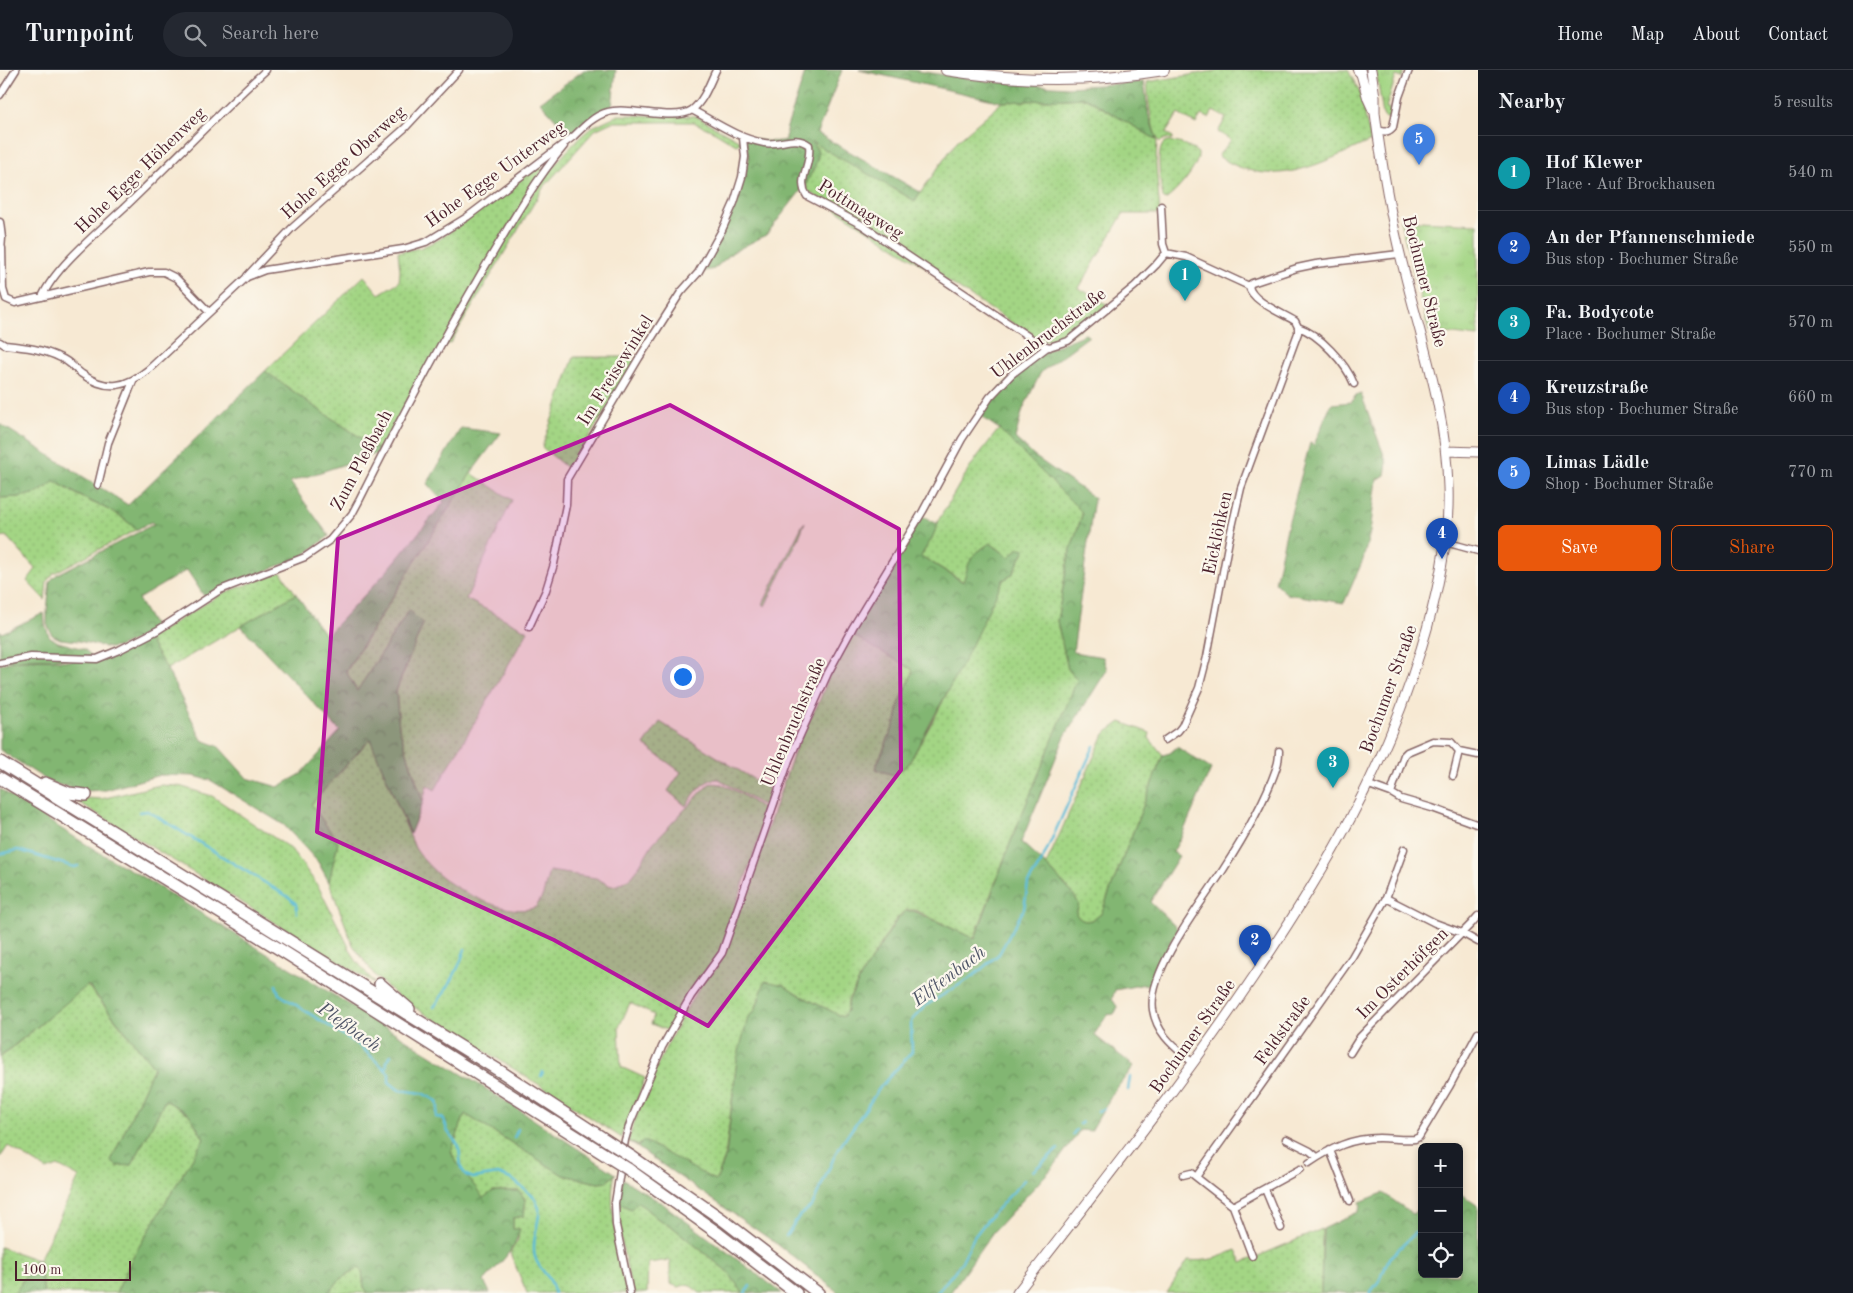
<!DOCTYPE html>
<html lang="en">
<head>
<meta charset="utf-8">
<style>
	body { margin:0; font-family:"Old Standard TT",serif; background:#242831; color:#f1f3f6 }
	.controls { position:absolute; right:15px; bottom:15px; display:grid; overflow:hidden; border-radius:8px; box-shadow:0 2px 8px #0003 }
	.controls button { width:45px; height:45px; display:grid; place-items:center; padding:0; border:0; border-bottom:1px solid #363941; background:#171b24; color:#f1f3f6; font:25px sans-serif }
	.scale { position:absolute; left:15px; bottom:12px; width:116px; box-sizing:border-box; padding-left:5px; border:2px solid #4a1f2b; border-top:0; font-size:14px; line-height:18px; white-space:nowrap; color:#4a1f2b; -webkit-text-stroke:4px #fbf7ec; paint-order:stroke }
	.you { position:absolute; left:682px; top:606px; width:18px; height:18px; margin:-12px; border:4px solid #fff; border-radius:50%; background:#1a73e8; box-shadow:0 0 0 8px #1a73e833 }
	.badge { display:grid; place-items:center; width:32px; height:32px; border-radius:50%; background:#ea580c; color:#fff; font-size:16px; font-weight:700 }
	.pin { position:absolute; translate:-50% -41px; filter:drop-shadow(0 1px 2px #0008) }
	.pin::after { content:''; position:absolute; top:26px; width:18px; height:15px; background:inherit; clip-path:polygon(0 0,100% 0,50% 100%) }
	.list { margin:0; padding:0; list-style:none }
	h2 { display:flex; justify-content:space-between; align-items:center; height:65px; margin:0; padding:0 20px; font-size:21px }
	h2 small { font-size:16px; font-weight:400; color:#9ea1a6 }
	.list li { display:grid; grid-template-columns:32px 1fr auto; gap:15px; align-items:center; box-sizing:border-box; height:75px; padding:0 20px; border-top:1px solid #363941 }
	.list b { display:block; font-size:19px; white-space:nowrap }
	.list p { margin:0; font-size:16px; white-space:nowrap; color:#9ea1a6 }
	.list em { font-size:16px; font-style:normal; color:#9ea1a6 }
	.actions { display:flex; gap:10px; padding:15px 20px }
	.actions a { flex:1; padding:11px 0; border:1px solid #ea580c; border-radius:8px; text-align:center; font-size:18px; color:#ea580c }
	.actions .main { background:#ea580c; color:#fff }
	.icon { flex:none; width:28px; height:28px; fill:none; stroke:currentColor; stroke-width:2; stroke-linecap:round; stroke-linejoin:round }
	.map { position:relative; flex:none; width:1478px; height:1223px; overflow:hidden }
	header { display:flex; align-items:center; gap:30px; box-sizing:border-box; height:70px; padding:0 25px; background:#171b24; border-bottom:1px solid #363941 }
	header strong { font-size:24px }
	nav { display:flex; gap:28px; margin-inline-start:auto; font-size:18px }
	.search { width:350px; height:45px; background:#242831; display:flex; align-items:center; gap:12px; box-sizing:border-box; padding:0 18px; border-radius:28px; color:#9ea1a6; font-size:19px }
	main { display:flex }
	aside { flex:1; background:#171b24 }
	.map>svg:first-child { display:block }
	.grass { fill:url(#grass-dots); stroke:#767a58 }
	.forest { fill:url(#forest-crowns); stroke:#666a4e }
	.park { fill:url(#park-tufts); stroke:#767a58 }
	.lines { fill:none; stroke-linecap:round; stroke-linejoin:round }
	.stream { stroke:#5abcd8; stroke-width:2.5 }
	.street-casing { stroke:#876666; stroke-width:9 }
	.secondary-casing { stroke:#876666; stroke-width:11 }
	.primary-casing { stroke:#876666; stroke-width:12 }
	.highway-casing { stroke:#876666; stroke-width:14 }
	.street { stroke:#fff; stroke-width:6 }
	.secondary { stroke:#fff; stroke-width:9 }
	.primary { stroke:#fff; stroke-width:10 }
	.highway { stroke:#fff; stroke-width:11 }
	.highway-bridge-casing { stroke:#876666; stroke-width:14; stroke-linecap:butt }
	.highway-bridge { stroke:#fff; stroke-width:11 }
	.marked { fill:#b5179e; fill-opacity:0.2; stroke:#b5179e; stroke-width:4; stroke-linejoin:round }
	.labels { text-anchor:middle; stroke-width:4.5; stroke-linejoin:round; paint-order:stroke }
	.street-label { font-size:18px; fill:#4a1f2b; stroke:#fbf7ec }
	.water-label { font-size:19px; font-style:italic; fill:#505668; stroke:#fbf7ec }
</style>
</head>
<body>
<header>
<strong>Turnpoint</strong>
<div class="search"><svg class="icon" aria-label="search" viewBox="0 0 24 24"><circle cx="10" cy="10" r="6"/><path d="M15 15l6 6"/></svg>Search here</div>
<nav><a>Home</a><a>Map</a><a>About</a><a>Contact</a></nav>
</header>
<main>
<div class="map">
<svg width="1478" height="1223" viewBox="0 0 1478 1223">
	<defs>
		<pattern id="grass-dots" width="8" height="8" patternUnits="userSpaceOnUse" patternTransform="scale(1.25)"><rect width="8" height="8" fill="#a3d584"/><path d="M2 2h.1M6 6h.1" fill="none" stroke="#8eb672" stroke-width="1.8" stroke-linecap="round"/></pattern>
		<pattern id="forest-crowns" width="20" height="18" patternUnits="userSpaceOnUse" patternTransform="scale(1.25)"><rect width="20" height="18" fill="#82b672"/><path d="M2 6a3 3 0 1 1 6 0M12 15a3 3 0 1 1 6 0" fill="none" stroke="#6c935e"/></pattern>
		<pattern id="park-tufts" width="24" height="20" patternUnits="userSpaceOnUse" patternTransform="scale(1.25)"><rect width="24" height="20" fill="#a3d584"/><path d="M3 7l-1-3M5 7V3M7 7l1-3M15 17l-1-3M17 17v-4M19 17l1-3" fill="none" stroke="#8eb672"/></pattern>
	</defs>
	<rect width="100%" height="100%" fill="#fbf7ec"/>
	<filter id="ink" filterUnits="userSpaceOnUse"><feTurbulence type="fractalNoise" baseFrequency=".02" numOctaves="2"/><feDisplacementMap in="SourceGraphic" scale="10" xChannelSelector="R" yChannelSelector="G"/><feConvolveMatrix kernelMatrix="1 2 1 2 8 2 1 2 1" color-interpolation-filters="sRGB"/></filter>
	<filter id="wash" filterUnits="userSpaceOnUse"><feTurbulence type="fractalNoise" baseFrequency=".0096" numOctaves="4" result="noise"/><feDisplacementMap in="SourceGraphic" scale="20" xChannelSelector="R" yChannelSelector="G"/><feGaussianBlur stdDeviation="1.12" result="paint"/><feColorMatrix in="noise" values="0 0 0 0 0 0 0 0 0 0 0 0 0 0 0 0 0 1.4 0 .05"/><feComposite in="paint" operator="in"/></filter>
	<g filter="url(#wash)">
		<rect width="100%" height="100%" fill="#f7e9d3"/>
		<!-- grass -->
		<path class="grass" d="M1220,0H1348L1359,21L1371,71C1318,94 1273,122 1218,86L1231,70L1218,62L1226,48L1213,41L1209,48L1201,45L1196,54L1178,44L1166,63L1173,67L1172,69H1165L1160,72C1151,63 1148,26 1147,12Z
			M1086,28L1157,70L1156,94L1160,144H1123L1079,218L1108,235C1084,254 1067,279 1034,267L806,120C806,108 815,95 819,83L811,71L918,126L957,71L1002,32Z
			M618,45L696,46L742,72L736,75L715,62L693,52H612L595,60L543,118L451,272L439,279L527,133L549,101L579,68L592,57Z
			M1165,72C1177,71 1189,75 1198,83C1200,96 1175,124 1165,130L1163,128C1161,115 1154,81 1165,72Z
			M540,95L543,99L382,382L315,337L265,301L364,206L379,224L399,212L400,201L398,182L420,178L440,169Z
			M574,287H627L635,291L570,399H568L542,377Z
			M999,359L1081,441L1082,445L1069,485L1057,551L1068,599L1078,610L1011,771L974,869L915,840H906L897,848L863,903L848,930L847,940L843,947L801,926L784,915L765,912L737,990L725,1087L716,1111L628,1071L645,1022L666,977L689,934L705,909L716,899L727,875L797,674L819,632L830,604L852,565L912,599L913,603L899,634L896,651L875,698L893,705L908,695L935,647L1003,510L1012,505L1025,479L1019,478L1009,487L990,473C966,489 973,489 964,512L921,486L932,468L938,451L962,410L977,387Z
			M471,403L512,430L466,529L528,561L435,720L427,715L423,732L399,658L396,621L423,554L409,540L357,622L346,602Z
			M54,411C66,418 77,425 89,431C107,439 123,445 136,460L54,503L47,511L45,530L27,511L36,499L6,466L0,467V428L19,427L38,423Z
			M805,452L798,470L765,536L763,534L803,454Z
			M281,502L296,524L167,599L148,569L221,524Z
			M660,652L776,723L770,740L719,709C703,708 694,725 686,736L668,721L681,702L644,675Z
			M1121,652L1150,663L1149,668L1163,685L1101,844C1092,851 1083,855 1076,844L1079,834L1073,824L1046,795L1104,664Z
			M370,668L415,778C422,789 433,801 444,809C464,824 511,848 536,837L543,825L549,801L596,808L611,816L617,815L633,806L653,773L709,714C725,709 754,734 768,742L720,882L694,916L669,961L651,954L654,945L630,933L619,957L621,997L645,1008L627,1057L622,1062V1068L551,1022L401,929L376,907L353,875L329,812L338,772L311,735Z
			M160,715L179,716L212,726L291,779L318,816L355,889L375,914L70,727L101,729Z
			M87,915L154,997L111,1091L132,1095L165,1030L189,1044L204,1069L134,1185L116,1223H44L39,1190L79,1107L58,1096L47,1100L8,1076L0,1088V988Z
			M465,1044L563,1105L598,1113L606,1112L615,1105C606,1135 622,1191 628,1223H527L510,1183L518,1170L519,1160H513V1148L524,1146L526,1130L519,1121H493L483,1129C473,1112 460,1100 451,1082Z
			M617,1132L631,1139L638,1132L658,1149L670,1155L728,1202L743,1223H700L688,1214L679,1217L670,1214V1190L648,1193L647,1223H632L621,1169Z
			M1322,1159L1321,1223H1167L1188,1190C1208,1192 1217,1188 1236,1180L1242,1193Z
			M0,1177L35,1189L15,1223H0Z
			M358,1198L362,1201L364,1217L368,1223H329L340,1209Z"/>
		<!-- forest -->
		<path class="forest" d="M584,0H616L612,37L593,47L571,66L540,32Z
			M806,0H842L817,63L920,122L915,131L812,72L819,83L815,96L806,114L766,165L733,182L714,199L700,202L737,134L749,89L745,65C756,71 773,73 786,70V60Z
			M859,0H911L993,12L1068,17L1144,12L1149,46L1157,70L1086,28L1002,32Z
			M1085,264L1089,266L1041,302L1023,339L1015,368L1034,386L1094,428L1073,582L1103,587L1107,600L1065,666L1021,772L1046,795L1073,824L1079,834L1076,844C1083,855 1092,851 1101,844L1163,685L1170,683L1177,677L1211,699L1181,767L1173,782L1179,786L1150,832L1178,859L1156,898L1151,917L1145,914L1115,920L1112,929L1118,938L1114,944L1107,945L1094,965L1134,996L1113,1023L1091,1061L1080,1060L1055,1095L993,1162L950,1223H839L777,1174L628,1071L638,1077L643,1070L716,1111L726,1086L737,989L748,947L755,941L765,911L784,915L801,926L843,947L847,940L849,930L863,903L898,848L906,841H914L975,869L1011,771L1077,610L1068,599L1057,551L1069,485L1082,445L1081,441L999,359L979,345C999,319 1020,295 1050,279C1061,274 1073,269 1085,264Z
			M265,301L315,337L382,382L290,412L329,466L303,486L204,526L187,500L138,529L155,558L133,571L118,577L109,578L79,571L60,569L52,565L47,554V542L50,511L56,505L154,454L151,452L136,460C123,445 107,439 90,431C78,425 66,418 55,411L38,423L19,427L0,428V354L128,435Z
			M1361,324L1387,393L1385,405L1377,410L1370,462L1363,490L1344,533L1287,524L1275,513L1287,458L1310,373L1314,375L1331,334L1352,332L1355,326Z
			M461,358L501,363L471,403L346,601L357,621L409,540L423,554L396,621L399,658L423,732L410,764L370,669L311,734L338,772L329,812L318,792L284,755L210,710L193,706L160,705L106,720L85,721L51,713L0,680V594L31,588L69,591L122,582L148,569L167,599L202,670L218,676L247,708L278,717L301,704L340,661L241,556L296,524L326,566L387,501L444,432L427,414Z
			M922,446L938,454L932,468L921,486L963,512L969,493L976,483L990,473L1009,487L1019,478L1025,479L1012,505L1003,510L965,589L908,695L893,705L875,699L896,651L899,634L913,602L912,599L852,565Z
			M44,543L45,554L49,566L58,572L84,579L93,587L0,591V560L2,563Z
			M0,719C45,748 89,778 136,803L504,1030L616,1104L606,1112L598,1113L563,1105L465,1044L451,1082C459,1099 473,1112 483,1128L493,1121H519L525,1130L524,1146L513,1148V1159H520C515,1181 498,1195 484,1211L490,1223H368L364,1217L362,1201L358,1198L340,1209L329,1223H116L134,1185L204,1069L189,1044L165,1030L132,1095L117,1096L111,1091L154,997L88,915L0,987Z
			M623,1109L663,1134L782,1223H743L728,1202L670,1155L658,1149L638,1132L631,1139L617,1132Z
			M1383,1123L1413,1144L1422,1134V1204H1459V1125L1464,1126L1478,1136V1223H1321L1323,1159L1358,1142L1361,1136L1360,1132Z
			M36,1189L39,1190L44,1223H15Z"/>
		<!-- park -->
		<path class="park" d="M1376,0H1404L1402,8L1396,6L1386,38L1392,40V45L1388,48H1385L1383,45Z
			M1400,150L1478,154V267L1429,261Z"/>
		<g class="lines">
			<!-- stream -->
			<path class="stream" d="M139,742L148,741L290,828L296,834L297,843
				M0,784L18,780L74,797L78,796
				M276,915L279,924L360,976L389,1003V1012L399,1020L422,1023L437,1031L438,1037L436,1047L443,1048L448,1062L459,1076L461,1098L466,1105L473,1108L498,1104L513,1110L534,1127L539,1138V1145C537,1159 530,1179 537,1192C544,1205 552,1207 554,1223
				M434,937C448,919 458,902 465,879
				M386,999L387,991L391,985
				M541,1006L543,1002
				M1128,1020L1130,1007
				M1097,1041L1104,1039
				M1080,1054L1082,1052
				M1073,1064L1076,1060
				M514,1068L518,1059
				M1033,1101L1058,1079
				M786,1166L799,1146L812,1136L837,1081L881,1016L912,982L911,951L925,936L972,907L999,884L1024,839L1028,813L1041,793L1094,676
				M745,1223L750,1216
				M937,1223L961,1193L974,1167L988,1149L1024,1110
				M1370,1223L1381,1208L1389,1188L1422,1157"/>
		</g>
	</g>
	<g filter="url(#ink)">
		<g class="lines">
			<!-- street casing -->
			<g class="street-casing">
				<path id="street" d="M0,25L16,0
					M692,40C715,52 737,68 764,73C781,76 794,64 809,75C812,96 796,109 807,126L862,155L1029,267L1040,274L1050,277
					M1377,60C1384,62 1388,63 1393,57L1399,27L1409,0
					M1161,136L1163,174L1166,183L1186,187L1249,216L1252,213L1297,198L1316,194L1399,184
					M0,152L2,168L1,181
					M2,178L3,219L6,229L15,233L149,202H164L176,208L209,242
					M247,206L292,158L405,58L459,0
					M1249,216C1251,231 1282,243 1295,251L1298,257C1319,264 1346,293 1354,314
					M42,227C56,195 103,158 129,133C175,89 219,43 266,0
					M0,272L5,275C25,277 43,279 61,288C69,291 75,299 82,304C107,322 127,317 149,299L247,207L265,200L403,179L426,172L467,147L574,66C583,57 595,45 608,42C629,36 675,52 692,40C704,31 710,12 716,0
					M98,415L108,373L133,311
					M1445,472L1478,481
					M529,557L546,520L554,494L566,435L567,409L639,288L681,222L698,203L722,160L734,133L742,107L745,87L743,68
					M0,593L31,587L97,589L119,580L158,560L220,520L305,487L330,470L352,444L359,431C398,353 439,276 483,200C508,158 532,114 564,76
					M1165,670L1178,661L1182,656L1199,618L1207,587L1229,470L1241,418L1298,263V257
					M1453,706L1459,681
					M1369,715L1391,723L1401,729L1432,738L1476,754
					M1391,723L1404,685L1407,682L1433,671L1451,672L1459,681L1478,685
					M1386,828L1404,779
					M1350,983L1360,967L1471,854L1478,846
					M1193,993C1176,978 1157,965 1153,940C1147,902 1202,832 1223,800C1241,772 1265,731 1276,699C1278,694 1279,687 1279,681
					M1286,1069L1310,1081L1317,1087
					M1330,1080L1350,1131
					M1309,1093C1331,1078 1352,1068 1379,1068C1391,1068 1403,1070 1415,1069L1419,1067L1449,1017L1478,963
					M1300,1099L1233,1136L1196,1107L1352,887L1386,828L1435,853L1462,863L1478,872
					M1183,1105L1191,1103L1196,1107
					M1265,1119L1281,1158
					M1233,1136L1252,1186
					M630,1223L616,1155L615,1133L625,1070L630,1053L662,977L691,926L722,883L789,690L828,603L853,557L923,441L962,369L990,327L1012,304L1046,278L1068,271L1135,216L1156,195L1166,183"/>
			</g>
			<!-- secondary casing -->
			<g class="secondary-casing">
				<path id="secondary" d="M1360,0L1368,29L1373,40
					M1446,381L1478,382
					M1017,1223C1098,1119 1180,1016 1254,906C1325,800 1384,702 1421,579C1437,527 1450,471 1448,417C1446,341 1423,277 1405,204C1391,151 1382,97 1375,43V27L1371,0"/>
			</g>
			<!-- primary casing -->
			<g class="primary-casing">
				<path id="primary" d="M946,0C1019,12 1091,12 1164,0
					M1358,0L1360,2"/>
			</g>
			<!-- highway casing -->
			<g class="highway-casing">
				<path id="highway" d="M0,692L503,1003L615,1076
					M0,708L281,880L612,1089
					M45,713L69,723L86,725
					M380,914L409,939
					M632,1087L723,1150L818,1223
					M628,1099L719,1164L796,1223"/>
			</g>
			<!-- street -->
			<use href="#street" class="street"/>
			<!-- secondary -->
			<use href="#secondary" class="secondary"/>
			<!-- primary -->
			<use href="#primary" class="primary"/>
			<!-- highway -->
			<use href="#highway" class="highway"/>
			<!-- highway-bridge casing -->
			<g class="highway-bridge-casing">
				<path id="highway-bridge" d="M615,1076L632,1087
					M612,1089L628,1099"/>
			</g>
			<!-- highway-bridge -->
			<use href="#highway-bridge" class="highway-bridge"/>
		</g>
	</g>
	<!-- marked area -->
	<path class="marked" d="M670,335L899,459L901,700L708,956L554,870L317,762L338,469Z"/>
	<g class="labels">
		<!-- street labels -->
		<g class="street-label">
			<text transform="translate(343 92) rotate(-42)" y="6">Hohe Egge Oberweg</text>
			<text transform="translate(140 100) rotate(-44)" y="6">Hohe Egge Höhenweg</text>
			<text transform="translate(495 104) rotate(-36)" y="6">Hohe Egge Unterweg</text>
			<text transform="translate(861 139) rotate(32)" y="6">Pottmagweg</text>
			<text transform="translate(1425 211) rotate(76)" y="6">Bochumer Straße</text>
			<text transform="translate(1048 263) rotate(-37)" y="6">Uhlenbruchstraße</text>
			<text transform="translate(615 300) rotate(-58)" y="6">Im Freisewinkel</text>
			<text transform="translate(361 390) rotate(-62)" y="6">Zum Pleßbach</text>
			<text transform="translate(1217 463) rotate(-78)" y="6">Eicklöhken</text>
			<text transform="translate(1388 619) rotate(-70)" y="6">Bochumer Straße</text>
			<text transform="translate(793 652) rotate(-67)" y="6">Uhlenbruchstraße</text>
			<text transform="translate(1402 903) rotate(-45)" y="6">Im Osterhöfgen</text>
			<text transform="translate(1282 960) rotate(-54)" y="6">Feldstraße</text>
			<text transform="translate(1192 966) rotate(-55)" y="6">Bochumer Straße</text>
		</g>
		<!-- water labels -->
		<g class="water-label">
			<text transform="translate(948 905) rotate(-37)" y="7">Elftenbach</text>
			<text transform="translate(350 956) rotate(35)" y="7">Pleßbach</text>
		</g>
	</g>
</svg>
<div class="controls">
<button>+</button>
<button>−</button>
<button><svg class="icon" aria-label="locate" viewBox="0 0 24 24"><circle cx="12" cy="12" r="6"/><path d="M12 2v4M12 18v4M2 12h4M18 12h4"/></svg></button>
</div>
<div class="scale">100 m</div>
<div class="you"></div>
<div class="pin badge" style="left:1185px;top:231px;background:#0f9aa8">1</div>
<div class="pin badge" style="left:1255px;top:896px;background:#1a4fb4">2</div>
<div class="pin badge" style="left:1333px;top:718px;background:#0f9aa8">3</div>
<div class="pin badge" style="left:1442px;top:489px;background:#1a4fb4">4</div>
<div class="pin badge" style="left:1419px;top:95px;background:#3f7fe0">5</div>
</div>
<aside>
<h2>Nearby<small>5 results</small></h2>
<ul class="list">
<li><span class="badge" style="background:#0f9aa8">1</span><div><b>Hof Klewer</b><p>Place · Auf Brockhausen</p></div><em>540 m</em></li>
<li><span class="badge" style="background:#1a4fb4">2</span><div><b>An der Pfannenschmiede</b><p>Bus stop · Bochumer Straße</p></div><em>550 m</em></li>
<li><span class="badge" style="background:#0f9aa8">3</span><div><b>Fa. Bodycote</b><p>Place · Bochumer Straße</p></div><em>570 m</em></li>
<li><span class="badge" style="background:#1a4fb4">4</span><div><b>Kreuzstraße</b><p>Bus stop · Bochumer Straße</p></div><em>660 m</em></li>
<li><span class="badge" style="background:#3f7fe0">5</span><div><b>Limas Lädle</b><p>Shop · Bochumer Straße</p></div><em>770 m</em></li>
</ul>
<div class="actions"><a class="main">Save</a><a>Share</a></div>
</aside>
</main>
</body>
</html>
